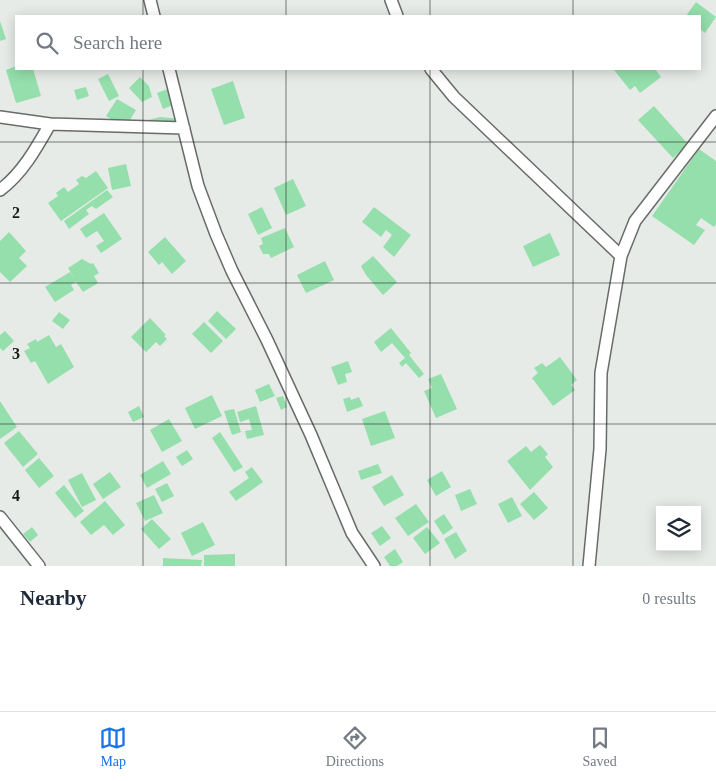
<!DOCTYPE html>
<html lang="en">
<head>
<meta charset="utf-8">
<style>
	body { margin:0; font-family:Georgia,serif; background:#f2f2f3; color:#1f2937 }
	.controls { position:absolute; right:15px; bottom:15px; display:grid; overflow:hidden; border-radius:0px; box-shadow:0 2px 12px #0003 }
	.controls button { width:45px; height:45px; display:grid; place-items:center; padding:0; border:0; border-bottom:1px solid #e0e1e3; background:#fff; color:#1f2937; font:25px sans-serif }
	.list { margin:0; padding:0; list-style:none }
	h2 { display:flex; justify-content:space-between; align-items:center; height:65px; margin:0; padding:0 20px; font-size:21px }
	h2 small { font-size:16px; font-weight:400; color:#747a83 }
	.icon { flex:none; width:28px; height:28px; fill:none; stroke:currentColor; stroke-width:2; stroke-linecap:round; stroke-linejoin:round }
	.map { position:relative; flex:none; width:716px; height:566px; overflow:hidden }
	.search { position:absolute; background:#fff; box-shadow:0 2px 12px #0003; left:15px; right:15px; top:15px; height:55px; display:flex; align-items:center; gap:12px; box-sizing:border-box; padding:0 18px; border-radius:0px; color:#747a83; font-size:19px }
	.sheet { height:145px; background:#fff }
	nav { display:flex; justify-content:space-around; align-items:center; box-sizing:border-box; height:70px; border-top:1px solid #e0e1e3; background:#fff; font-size:14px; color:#747a83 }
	nav a { display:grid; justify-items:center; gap:2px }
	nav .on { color:#1a73e8 }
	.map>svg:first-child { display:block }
	.building { fill:#94dfab }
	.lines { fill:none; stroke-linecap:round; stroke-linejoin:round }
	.minor-casing { stroke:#686c69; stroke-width:14 }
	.minor { stroke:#fff; stroke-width:11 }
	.grid { fill:none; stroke:#191a19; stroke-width:1; stroke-opacity:0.55 }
	.grid-label { font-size:16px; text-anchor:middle; font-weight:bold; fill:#191a19; stroke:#e7ebe8; stroke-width:4; stroke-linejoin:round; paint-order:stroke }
</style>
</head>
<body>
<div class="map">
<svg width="716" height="566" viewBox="0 0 716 566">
	<rect width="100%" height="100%" fill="#e7ebe8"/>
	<!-- building -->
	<path class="building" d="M696,2L716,17L705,33L700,29V16H686Z
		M0,21L6,39L0,41Z
		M16,66V69H33L41,96L16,103L6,70Z
		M616,69H655L661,77L640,93L635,86L630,90L614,70Z
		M108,74L119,96L109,101L98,79Z
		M140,77L149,86L152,97L142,102L129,88Z
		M233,81L245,118L224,125L211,89Z
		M86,87L89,96L77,100L74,90Z
		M168,89L173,105L163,109L157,93Z
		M117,99L136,110L125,128L106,116Z
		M654,106L688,144L673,158L638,120Z
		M160,117L181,119L151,132L148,120Z
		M699,149L716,161V224L714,227L701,218L696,225L705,230L694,245L652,216Z
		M126,164L131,186L112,190L108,168Z
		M96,171L108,188L61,221L48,203L58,196L56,193L64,187L68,192L79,184L76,180L82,176L86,178Z
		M293,179L306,206L286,215L274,188Z
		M107,190L113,197L96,209L92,206L86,210L89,214L69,229L64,221Z
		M262,207L272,228L258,235L248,214Z
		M374,207L411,235L394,257L383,247L392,235L386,230L381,237L362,222Z
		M104,213L122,239L101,253L96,246L104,241L97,231L86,238L80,229Z
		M285,228L294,247L271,258L269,254H263L259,246L263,244L261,238Z
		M9,232L26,251L19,258L27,266L10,282L0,272V241Z
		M550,233L560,255L533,267L523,246Z
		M165,237L186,261L172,274L162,262L159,265L148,252Z
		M373,256L397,282L383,295L366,275L361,266Z
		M82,259L91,264L93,263L99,273L94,276L98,283L83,292L76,282L71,285L74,290L55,302L45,287L70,272L75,279L68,268Z
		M325,261L334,280L306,293L297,275Z
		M217,311L236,329L226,339L208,321Z
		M59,312L70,320L63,329L52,321Z
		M150,318L166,335L164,336L167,339L160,346L156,342L146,352L131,337Z
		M204,322L223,341L211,353L192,334Z
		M391,328L411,353L409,355L424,374L419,378L406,363L402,367L399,363L405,358L392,343L381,352L374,342Z
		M5,331L14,341L3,351L0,348V335Z
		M49,335L56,347L61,344L74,367L48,384L35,361L31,363L24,351L30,348L27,344L36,339L37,342Z
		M560,357L577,380L571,385L575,390L553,406L532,378L538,373L534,368L542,363L546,367Z
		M348,361L352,372L345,374L347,382L338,385L331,367Z
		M441,374L457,409L436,418L424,391L432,388L428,379Z
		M269,384L275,396L260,402L255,390Z
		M212,395L222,416L195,429L185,408Z
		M283,396L287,407L281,410L276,398Z
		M350,397L351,400L359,397L363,406L347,412L343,399Z
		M0,401L17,427L0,439Z
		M139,406L144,417L133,422L128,412Z
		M256,406L264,435L247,439L245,431L252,430L249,419L240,422L237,412Z
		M234,409L241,432L232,435L224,411Z
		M385,411L395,438L371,446L362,419Z
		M169,419L182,441L162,452L150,430Z
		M19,431L38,454L23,467L4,443Z
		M220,432L243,467L234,472L212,438Z
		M540,445L548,454L545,457L553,467L530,490L507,461L526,446L531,452Z
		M187,450L193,459L182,466L176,457Z
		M39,458L54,476L39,488L25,470Z
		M163,461L171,474L147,488L140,475Z
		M378,464L382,473L361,480L358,471Z
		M252,467L263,482L236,501L229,492L249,478L245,472Z
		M442,471L451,487L436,496L427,480Z
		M110,472L121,487L103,499L93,484Z
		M82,473L96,500L82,507L68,480Z
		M392,475L404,495L384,506L372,487Z
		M167,483L174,496L162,502L155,489Z
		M64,485L84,511L75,518L55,493Z
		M470,489L477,504L461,511L455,495Z
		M534,492L548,508L534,520L520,504Z
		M154,495L163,513L145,521L136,503Z
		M512,497L522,516L508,523L498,504Z
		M105,501L125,525L113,535L104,525L91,535L80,522Z
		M416,504L429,522L408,536L395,518Z
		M444,514L453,528L443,535L434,521Z
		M152,519L171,539L159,549L141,529Z
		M203,522L215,545L192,556L181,533Z
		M382,526L391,538L380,546L371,533Z
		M32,527L38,535L30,542L23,534Z
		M427,527L440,543L425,554L413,538Z
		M456,532L467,551L455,559L444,539Z
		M395,549L403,562L397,566H390L384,557Z
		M235,554V566H204V555Z
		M163,558L202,560L201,566H163Z"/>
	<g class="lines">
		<!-- minor casing -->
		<g class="minor-casing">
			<path id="minor" d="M150,0L154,16
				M391,0L397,16
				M169,69L198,186L216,234L232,271L267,340L311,435L352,533L374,566
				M431,69L454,97L621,256
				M0,117L50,124
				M0,190C22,174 37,147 50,124L184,128
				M0,517L39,566
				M589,566L600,449L601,373L621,256L635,221L716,116"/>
		</g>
		<!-- minor -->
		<use href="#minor" class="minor"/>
	</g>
	<!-- grid -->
	<path class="grid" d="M143,0V16M286,0V16M430,0V16M573,0V16M143,69V566M286,69V566M430,69V566M573,69V566M0,142H716M0,283H716M0,424H716"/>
	<g class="grid-label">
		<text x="16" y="218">2</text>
		<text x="16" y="359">3</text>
		<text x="16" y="501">4</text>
	</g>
</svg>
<div class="controls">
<button><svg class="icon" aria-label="layers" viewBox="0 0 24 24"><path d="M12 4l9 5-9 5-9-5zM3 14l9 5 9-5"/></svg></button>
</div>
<div class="search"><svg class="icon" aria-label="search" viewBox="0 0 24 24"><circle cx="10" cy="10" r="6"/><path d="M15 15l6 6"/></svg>Search here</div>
</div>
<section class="sheet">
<h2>Nearby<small>0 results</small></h2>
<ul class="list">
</ul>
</section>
<nav>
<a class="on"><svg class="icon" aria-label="map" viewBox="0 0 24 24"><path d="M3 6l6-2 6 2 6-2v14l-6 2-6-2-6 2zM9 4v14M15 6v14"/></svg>Map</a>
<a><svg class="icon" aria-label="directions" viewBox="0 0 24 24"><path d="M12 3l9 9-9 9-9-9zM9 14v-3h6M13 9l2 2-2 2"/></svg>Directions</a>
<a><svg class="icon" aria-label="saved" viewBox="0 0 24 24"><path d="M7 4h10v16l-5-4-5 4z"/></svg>Saved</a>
</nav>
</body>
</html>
